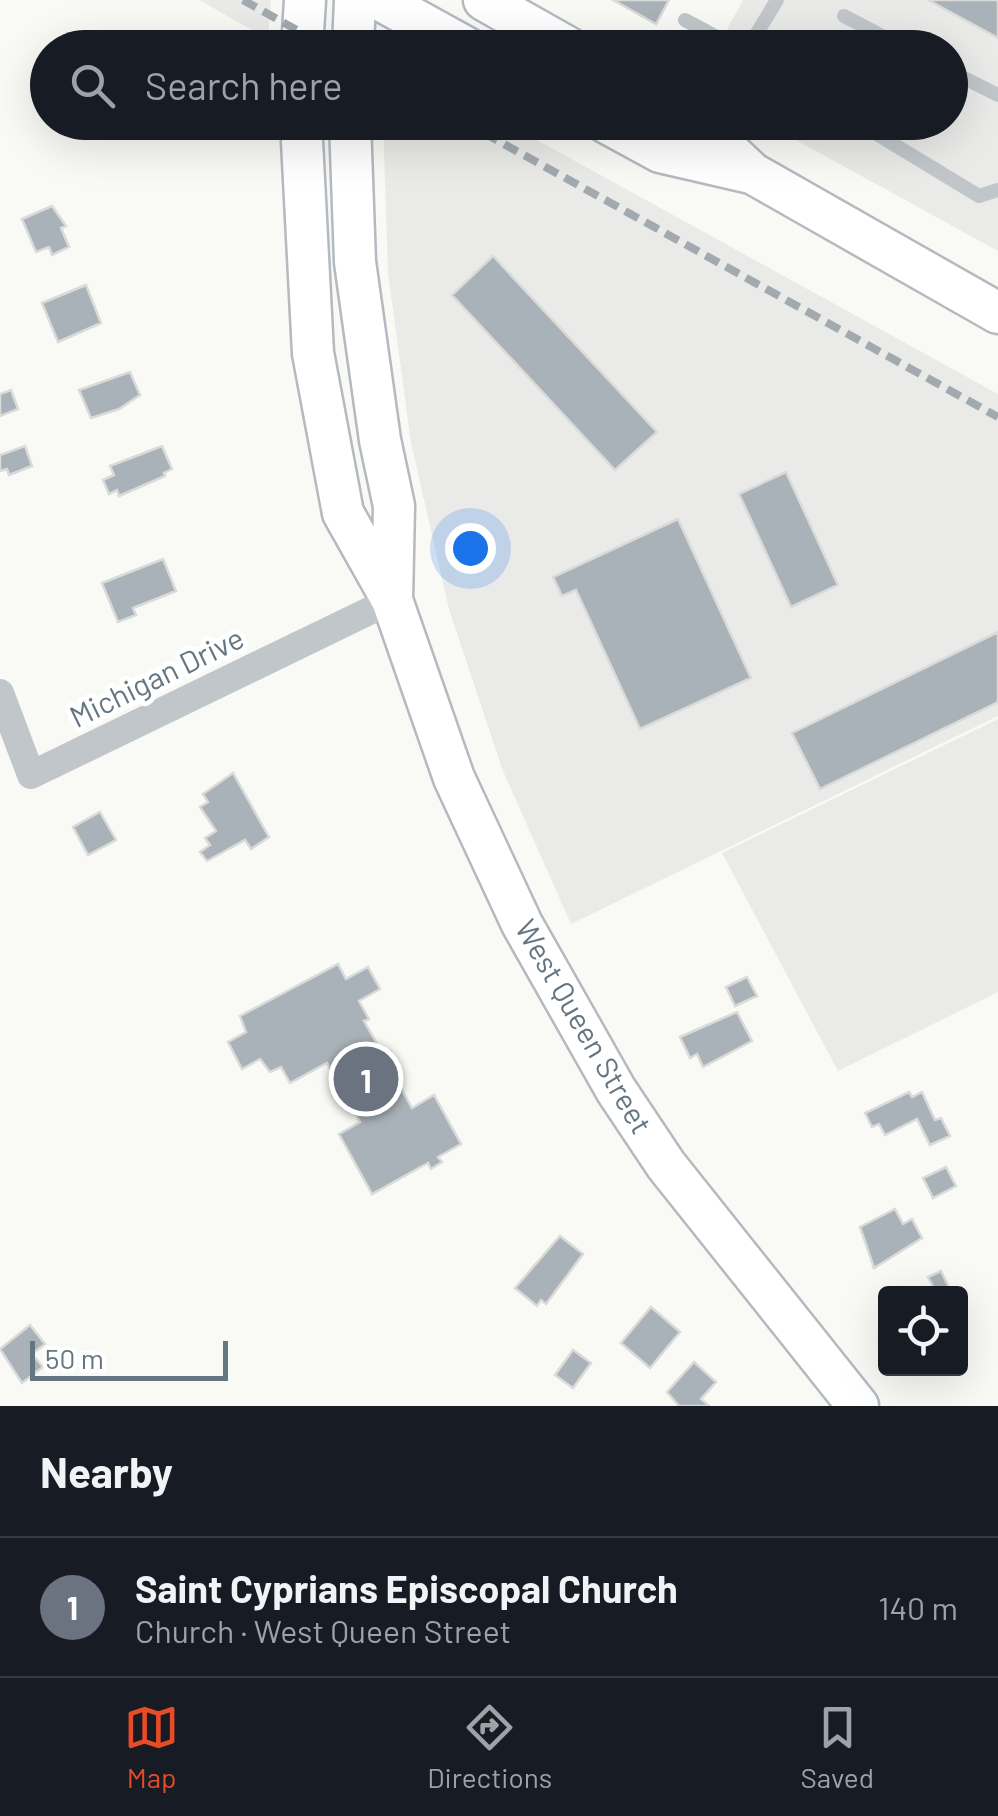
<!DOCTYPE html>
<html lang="en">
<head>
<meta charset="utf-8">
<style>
	body { margin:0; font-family:Barlow,sans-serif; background:#242831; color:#f1f3f6 }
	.controls { position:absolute; right:30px; bottom:30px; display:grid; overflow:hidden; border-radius:10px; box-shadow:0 10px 40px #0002 }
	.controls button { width:90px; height:90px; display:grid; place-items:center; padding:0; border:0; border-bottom:2px solid #363941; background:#171b24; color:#f1f3f6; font:50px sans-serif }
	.scale { position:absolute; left:30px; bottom:25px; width:198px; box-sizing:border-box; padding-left:10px; border:5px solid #637682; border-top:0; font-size:28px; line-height:35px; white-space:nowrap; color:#637682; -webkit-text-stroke:8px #fff; paint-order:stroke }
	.you { position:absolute; left:470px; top:548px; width:35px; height:35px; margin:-25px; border:8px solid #fff; border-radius:50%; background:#1a73e8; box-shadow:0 0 0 15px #1a73e833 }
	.badge { display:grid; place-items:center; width:65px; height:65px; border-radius:50%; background:#e74b28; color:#fff; font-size:32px; font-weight:700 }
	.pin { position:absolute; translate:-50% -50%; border:5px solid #fff; box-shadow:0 2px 10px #0006 }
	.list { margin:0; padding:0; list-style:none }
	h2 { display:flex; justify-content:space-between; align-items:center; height:130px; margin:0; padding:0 40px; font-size:42px }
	h2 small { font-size:32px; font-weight:400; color:#9ea1a6 }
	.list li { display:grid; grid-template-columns:65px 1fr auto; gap:30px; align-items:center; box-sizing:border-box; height:140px; padding:0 40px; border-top:2px solid #363941 }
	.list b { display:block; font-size:38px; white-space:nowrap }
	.list p { margin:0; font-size:32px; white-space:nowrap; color:#9ea1a6 }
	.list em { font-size:32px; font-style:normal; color:#9ea1a6 }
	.icon { flex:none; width:55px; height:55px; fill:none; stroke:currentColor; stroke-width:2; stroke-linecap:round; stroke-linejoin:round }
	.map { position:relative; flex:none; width:998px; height:1406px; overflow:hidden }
	.search { position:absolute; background:#171b24; box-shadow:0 10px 40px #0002; left:30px; right:30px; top:30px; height:110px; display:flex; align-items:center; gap:25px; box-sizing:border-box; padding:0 35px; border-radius:55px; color:#9ea1a6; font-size:38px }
	.sheet { height:270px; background:#171b24 }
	nav { display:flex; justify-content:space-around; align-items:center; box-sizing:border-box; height:140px; border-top:2px solid #363941; background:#171b24; font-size:28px; color:#9ea1a6 }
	nav a { display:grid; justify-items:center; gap:5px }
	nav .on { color:#e74b28 }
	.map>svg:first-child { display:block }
	.built { fill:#eaeae9 }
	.building { fill:#a9b2b8; stroke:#dadad8; stroke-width:2.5 }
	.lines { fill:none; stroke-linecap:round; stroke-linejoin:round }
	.secondary-casing { stroke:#b4babf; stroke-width:45 }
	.lane { stroke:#c1c6ca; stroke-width:14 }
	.street { stroke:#c1c6ca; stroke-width:28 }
	.secondary { stroke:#fff; stroke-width:40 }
	.rail { stroke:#a2aab0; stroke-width:8; stroke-dasharray:15 8; stroke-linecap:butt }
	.labels { text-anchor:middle; stroke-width:10; stroke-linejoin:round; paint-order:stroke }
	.street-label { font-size:30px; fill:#637682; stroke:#fff }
</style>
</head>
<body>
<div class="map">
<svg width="998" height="1406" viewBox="0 0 998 1406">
	<rect width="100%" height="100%" fill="#f9f9f6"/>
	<!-- built -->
	<path class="built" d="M199,0H271L268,39Z
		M743,0H998V251L765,123L950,122V48H717Z
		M383,123H506L998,394V716L571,924L503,771L449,609L411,443L388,273Z
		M998,719V992L838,1071L722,853Z"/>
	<!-- building -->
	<path class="building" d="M613,0H669L656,24Z
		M928,0H998V38Z
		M52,206L66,226L61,228L69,247L52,255L49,247L36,252L22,219Z
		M493,256L657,432L615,470L452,295Z
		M86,285L101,323L58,342L42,303Z
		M130,372L140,395L119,409L91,418L79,390Z
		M11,390L18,409L0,416V394Z
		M25,446L32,466L9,475L7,469L0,471V455Z
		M162,446L172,469L164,473L165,476L119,496L117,490L109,494L103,480L114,475L110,466Z
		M786,472L838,585L791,607L739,494Z
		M678,519L751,678L640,729L576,590L562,596L553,577Z
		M163,559L176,591L133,608L136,615L118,622L102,583Z
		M998,632V702L820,789L792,733Z
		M233,773L269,837L251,849L245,840L207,861L200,852L210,845L205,838L216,831L200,807L208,802L203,794Z
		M100,812L116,840L88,855L73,827Z
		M338,964L346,979L368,967L380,989L359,1001L369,1019L364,1021L384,1056L391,1052L400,1069L393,1074L412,1108L434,1095L461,1144L438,1157L442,1162L431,1169L428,1163L372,1194L339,1134L360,1122L327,1063L290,1083L281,1067L270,1072L260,1059L242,1069L228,1042L246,1032L240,1016Z
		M747,977L757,996L735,1006L726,987Z
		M737,1012L752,1041L703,1067L697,1054L690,1058L680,1037Z
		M909,1092L912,1097L922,1092L935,1120L941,1118L950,1136L930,1145L917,1119L885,1135L879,1124L872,1127L865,1113Z
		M946,1167L956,1186L933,1198L923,1178Z
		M895,1209L903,1224L912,1219L922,1238L874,1268L860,1227Z
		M560,1236L583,1254L546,1304L541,1300L537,1306L515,1288Z
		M941,1271L952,1294H927L935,1290L928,1277Z
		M651,1307L680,1332L650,1368L621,1343Z
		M30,1325L45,1344L32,1354L43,1367L22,1383L0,1349Z
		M573,1350L591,1363L573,1388L555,1375Z
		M694,1362L716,1382L701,1399L709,1406H679L667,1392Z"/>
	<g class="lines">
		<!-- secondary casing -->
		<g class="secondary-casing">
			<path id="secondary" d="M380,0L467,48
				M484,0L569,48
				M302,48L305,0
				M353,48L355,0
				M301,122L313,353L343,513L392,600L454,778L522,924L616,1090L666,1165L858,1406
				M350,122L355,262L380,440L394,506L392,600
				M605,122L660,152L751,173
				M698,122L752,173L998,313"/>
		</g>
		<!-- lane -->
		<path class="lane" d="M844,16L905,48
			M685,20L737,48
			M748,48L777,0
			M950,71L998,95
			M857,122L979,196L998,190"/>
		<!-- street -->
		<path class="street" d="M0,693L31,775L392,600"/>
		<!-- secondary -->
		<use href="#secondary" class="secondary"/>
		<!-- rail -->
		<path class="rail" d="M243,0L329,48
			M464,122L998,417"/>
	</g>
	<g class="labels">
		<!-- street labels -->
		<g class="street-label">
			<text transform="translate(157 678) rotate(-26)" y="10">Michigan Drive</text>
			<text transform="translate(583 1027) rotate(60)" y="10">West Queen Street</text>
		</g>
	</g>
</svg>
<div class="controls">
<button><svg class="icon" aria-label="locate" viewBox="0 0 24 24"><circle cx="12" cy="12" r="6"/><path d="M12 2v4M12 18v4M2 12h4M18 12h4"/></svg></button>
</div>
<div class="scale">50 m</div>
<div class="you"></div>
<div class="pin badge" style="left:366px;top:1079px;background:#6b7280">1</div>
<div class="search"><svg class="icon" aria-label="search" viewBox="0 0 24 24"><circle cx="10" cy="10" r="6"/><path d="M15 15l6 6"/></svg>Search here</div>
</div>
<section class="sheet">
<h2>Nearby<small></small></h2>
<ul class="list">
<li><span class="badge" style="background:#6b7280">1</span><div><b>Saint Cyprians Episcopal Church</b><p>Church · West Queen Street</p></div><em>140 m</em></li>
</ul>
</section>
<nav>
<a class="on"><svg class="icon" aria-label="map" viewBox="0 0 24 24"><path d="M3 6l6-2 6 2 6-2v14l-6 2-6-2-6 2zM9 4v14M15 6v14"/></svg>Map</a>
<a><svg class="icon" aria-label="directions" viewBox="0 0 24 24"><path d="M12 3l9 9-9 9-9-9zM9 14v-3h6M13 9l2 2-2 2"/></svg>Directions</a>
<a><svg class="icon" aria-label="saved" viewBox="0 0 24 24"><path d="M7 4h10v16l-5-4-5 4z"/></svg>Saved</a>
</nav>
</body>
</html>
